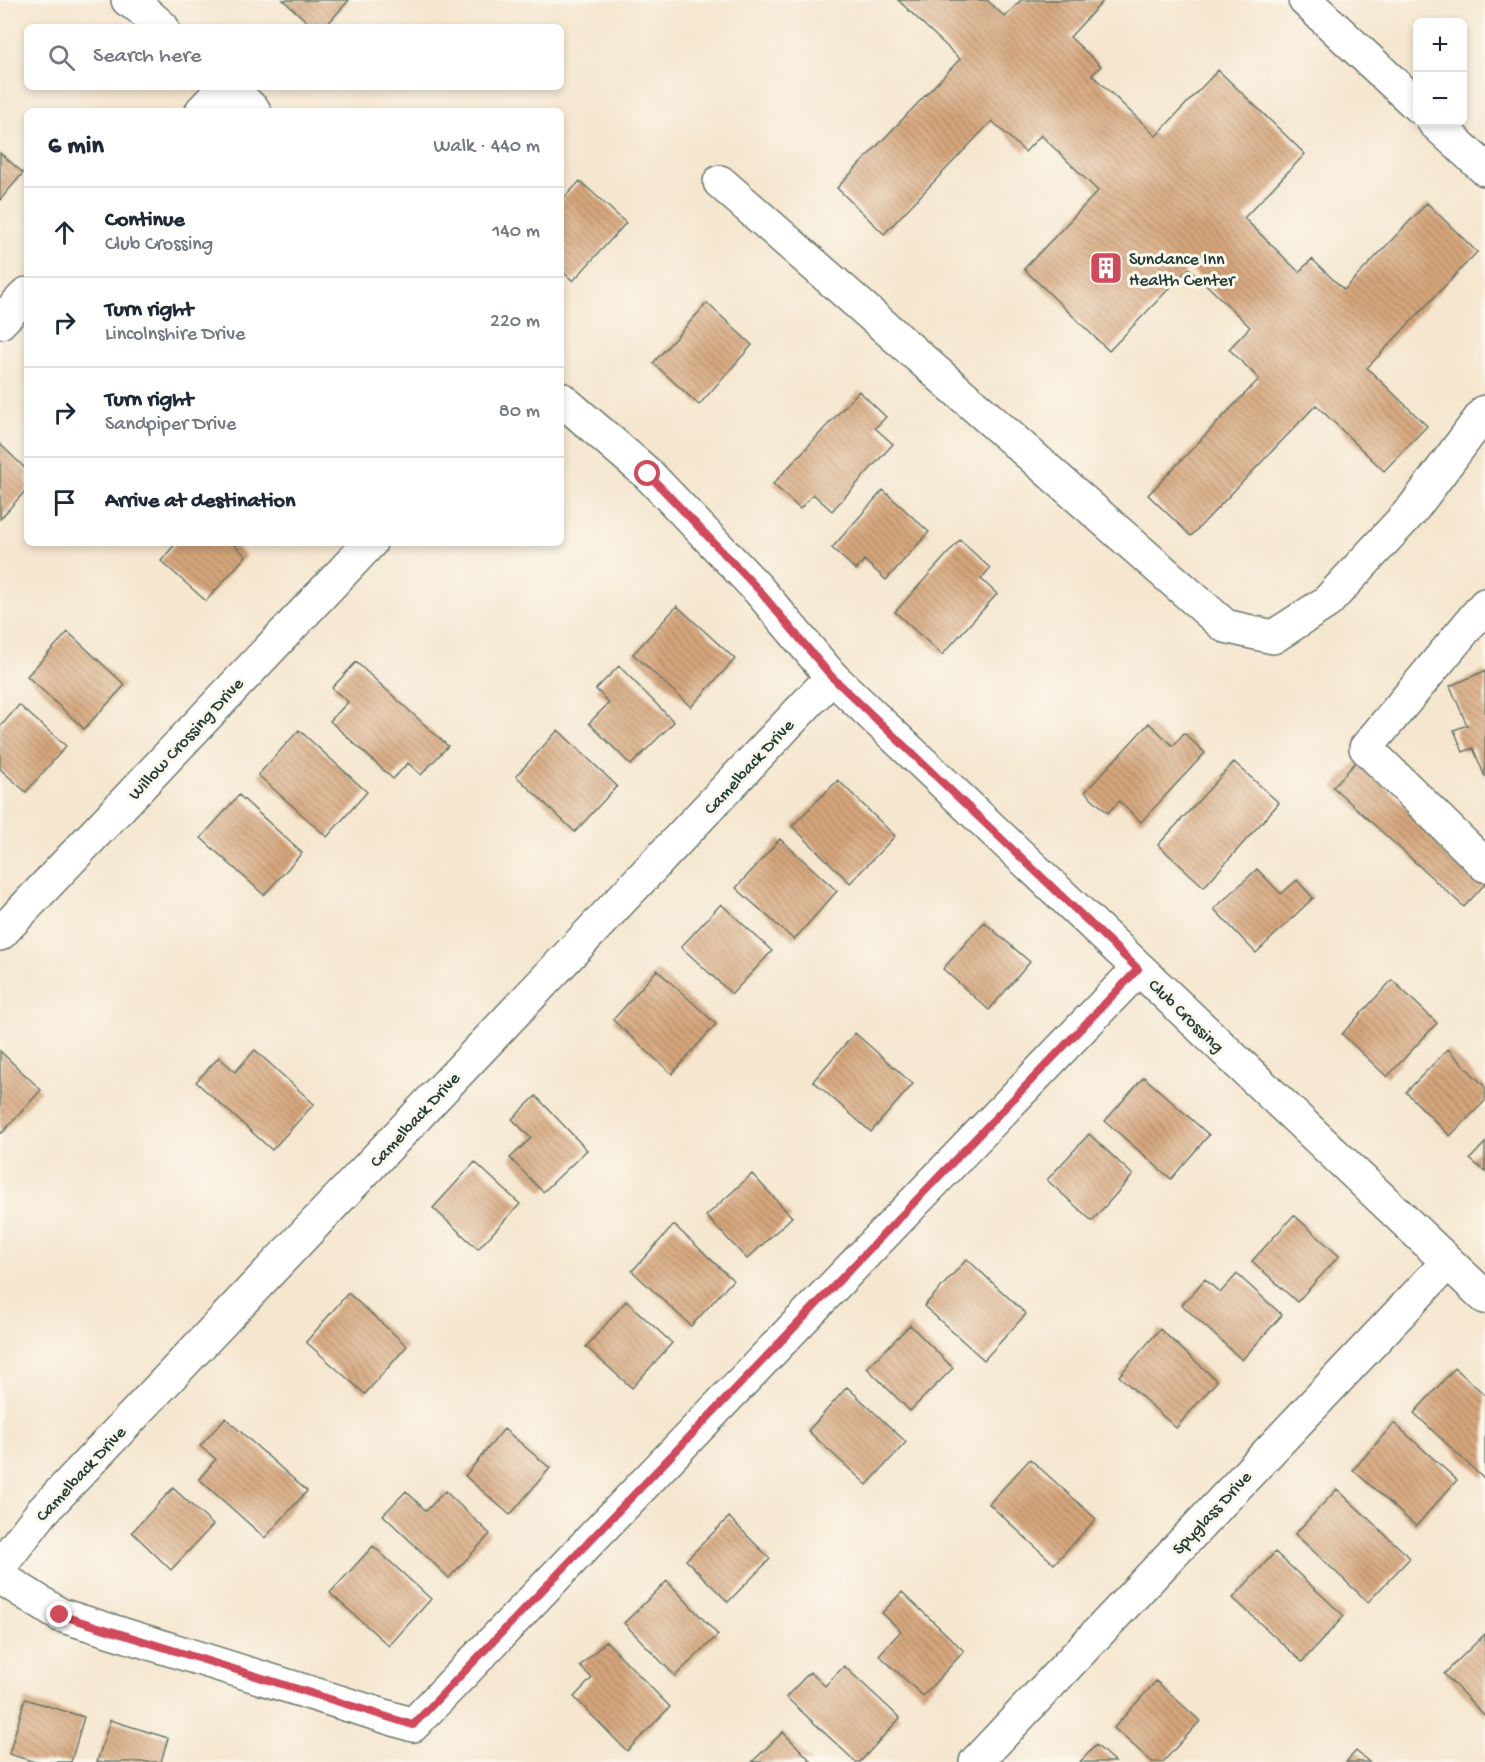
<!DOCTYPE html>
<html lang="en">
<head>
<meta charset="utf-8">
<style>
	body { margin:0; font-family:"Gochi Hand",sans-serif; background:#f2f2f3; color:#1f2937 }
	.controls { position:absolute; right:18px; top:18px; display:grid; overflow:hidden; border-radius:9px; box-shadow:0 3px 9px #0003 }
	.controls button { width:54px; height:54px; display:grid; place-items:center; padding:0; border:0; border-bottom:2px solid #e0e1e3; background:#fff; color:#1f2937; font:30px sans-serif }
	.stop { position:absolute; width:18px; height:18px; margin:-14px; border:4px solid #d1495b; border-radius:50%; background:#fff }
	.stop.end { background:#d1495b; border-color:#fff; box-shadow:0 2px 6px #0008 }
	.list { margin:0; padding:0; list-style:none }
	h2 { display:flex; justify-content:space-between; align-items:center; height:78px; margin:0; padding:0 24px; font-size:26px }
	h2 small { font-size:20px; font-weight:400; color:#747a83 }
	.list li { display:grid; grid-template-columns:39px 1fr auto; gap:18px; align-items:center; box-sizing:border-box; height:90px; padding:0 24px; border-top:2px solid #e0e1e3 }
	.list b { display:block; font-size:22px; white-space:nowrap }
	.list p { margin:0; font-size:20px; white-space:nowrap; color:#747a83 }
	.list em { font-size:20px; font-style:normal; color:#747a83 }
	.icon { flex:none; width:33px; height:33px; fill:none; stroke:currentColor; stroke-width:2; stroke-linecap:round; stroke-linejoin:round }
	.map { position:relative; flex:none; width:1485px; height:1762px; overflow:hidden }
	.search { position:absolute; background:#fff; box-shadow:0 3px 9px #0003; left:24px; top:24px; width:540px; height:66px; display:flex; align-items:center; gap:15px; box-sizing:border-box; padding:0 21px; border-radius:9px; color:#747a83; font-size:22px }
	.panel { position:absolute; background:#fff; box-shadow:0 3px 9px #0003; left:24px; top:108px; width:540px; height:438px; border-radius:9px }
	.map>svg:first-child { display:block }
	.building { fill:url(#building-back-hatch) }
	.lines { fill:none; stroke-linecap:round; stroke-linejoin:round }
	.minor-casing { stroke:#6a786a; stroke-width:36 }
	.minor { stroke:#fff; stroke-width:33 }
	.route { stroke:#d1495b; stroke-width:8 }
	.labels { text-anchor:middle; stroke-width:6; stroke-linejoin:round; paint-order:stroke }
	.poi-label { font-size:18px; fill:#1f3d34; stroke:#fbf7ec; text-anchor:start }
	.street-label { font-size:18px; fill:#1f3d34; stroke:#fbf7ec }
</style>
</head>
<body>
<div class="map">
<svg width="1485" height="1762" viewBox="0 0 1485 1762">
	<defs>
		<pattern id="building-back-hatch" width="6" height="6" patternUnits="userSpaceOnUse" patternTransform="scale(1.5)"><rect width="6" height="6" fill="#d6a67b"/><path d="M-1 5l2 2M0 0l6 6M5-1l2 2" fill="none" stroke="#ad8866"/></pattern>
	</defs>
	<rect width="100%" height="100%" fill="#fbf7ec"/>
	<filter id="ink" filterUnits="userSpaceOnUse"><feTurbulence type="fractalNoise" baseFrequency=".0167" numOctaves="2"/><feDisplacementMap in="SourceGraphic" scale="12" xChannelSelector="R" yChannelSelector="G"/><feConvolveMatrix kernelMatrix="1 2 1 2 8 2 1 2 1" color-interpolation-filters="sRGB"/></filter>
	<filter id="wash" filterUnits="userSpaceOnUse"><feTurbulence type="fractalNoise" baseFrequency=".008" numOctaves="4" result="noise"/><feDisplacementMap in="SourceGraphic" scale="24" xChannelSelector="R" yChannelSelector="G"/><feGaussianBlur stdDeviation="1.35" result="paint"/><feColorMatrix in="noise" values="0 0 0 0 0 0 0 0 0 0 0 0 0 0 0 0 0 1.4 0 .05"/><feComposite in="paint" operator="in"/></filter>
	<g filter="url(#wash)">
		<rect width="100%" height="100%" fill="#f5e6cf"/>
		<g id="blocks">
			<!-- building -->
			<path class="building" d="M283,0H349L325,27H313Z
				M898,0H987L1005,17L1021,0H1104L1070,37L1101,66L1092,75L1156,136L1218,70L1305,154L1244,218L1299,272L1312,259L1344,290L1427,203L1477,252L1367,368L1427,426L1384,471L1316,405L1191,536L1148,495L1259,379L1229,349L1250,327L1189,268L1109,351L1024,269L1098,191L1041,135L1025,152L992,121L884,234L837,188L960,59Z
				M0,153L23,173L0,200Z
				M580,181L626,223L573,281L561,270V201Z
				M707,303L752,345L699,405L653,363Z
				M859,391L886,417L875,428L893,444L832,511L813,494L800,509L773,484Z
				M0,444L27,470V489L0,519Z
				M883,490L929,532L886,580L864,560L856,570L832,548Z
				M960,540L990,568L981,579L997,594L942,655L895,612Z
				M176,543H232L246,556L206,601L161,561Z
				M677,606L735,659L691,707L633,654Z
				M68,632L125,685L84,729L27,676Z
				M356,662L448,746L421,775L408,763L393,779L330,721L348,702L332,688Z
				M619,666L674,722L631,765L589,723L609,703L596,689Z
				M1485,671V777L1473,748L1463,752L1454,730L1467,725L1450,686Z
				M19,705L66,746L26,792L0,769V727Z
				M1149,723L1173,746L1184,733L1205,753L1141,822L1119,801L1108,813L1085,792Z
				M299,730L367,792L327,837L258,775Z
				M558,730L617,786L575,832L516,776Z
				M1357,761L1485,879V884L1464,907L1333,787Z
				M1234,762L1279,803L1204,887L1158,845Z
				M838,780L895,836L850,883L792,826Z
				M239,795L302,853L264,895L201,838Z
				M780,839L837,891L794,940L736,888Z
				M1257,869L1281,894L1297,880L1313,898L1256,953L1214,909Z
				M721,904L772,951L732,994L681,947Z
				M984,922L1030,962L989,1010L943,969Z
				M657,970L716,1024L672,1074L613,1020Z
				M1392,980L1437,1023L1387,1077L1342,1034Z
				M855,1033L913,1084L871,1132L813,1081Z
				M1448,1049L1485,1087V1101L1450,1136L1406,1092Z
				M255,1050L314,1104L272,1150L196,1082L219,1057L235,1072Z
				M0,1051L41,1090L2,1133L0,1132Z
				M1144,1077L1209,1135L1171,1179L1105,1121Z
				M536,1096L587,1150L543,1192L510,1158L531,1138L512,1119Z
				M1089,1134L1133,1175L1092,1221L1047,1180Z
				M1485,1143V1172L1470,1159Z
				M475,1162L520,1204L478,1249L433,1208Z
				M752,1174L792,1217L747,1259L706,1216Z
				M1294,1215L1339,1256L1297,1302L1252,1261Z
				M674,1225L733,1280L691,1326L632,1271Z
				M967,1259L1026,1314L984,1360L924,1306Z
				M1237,1274L1282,1315L1242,1360L1182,1305L1205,1279L1220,1293Z
				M348,1293L407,1346L365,1394L306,1342Z
				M626,1301L672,1343L632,1388L586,1347Z
				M910,1325L953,1368L910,1411L867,1368Z
				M1160,1329L1217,1381L1176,1428L1119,1376Z
				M1455,1368L1485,1395V1476L1483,1478L1414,1413Z
				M847,1387L906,1442L867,1485L808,1431Z
				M225,1418L307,1491L265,1538L199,1479L216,1459L200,1446Z
				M1394,1423L1457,1480L1416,1526L1353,1470Z
				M504,1429L550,1468L510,1515L465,1476Z
				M1030,1459L1096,1519L1054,1564L989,1504Z
				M173,1488L213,1525L171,1570L132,1532Z
				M1337,1489L1410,1558L1368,1602L1295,1534Z
				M406,1491L426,1511L445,1491L490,1534L449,1578L383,1515Z
				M729,1517L770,1559L728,1602L686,1560Z
				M373,1546L431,1599L389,1646L330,1593Z
				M1275,1552L1344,1616L1302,1662L1233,1598Z
				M667,1581L718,1635L675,1676L624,1623Z
				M902,1592L964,1651L923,1696L879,1655L901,1631L882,1613Z
				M1485,1634V1716L1444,1674Z
				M606,1641L670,1707L627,1751L574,1697L592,1678L580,1666Z
				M844,1666L900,1718L860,1762H856L786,1697L810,1672L825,1686Z
				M1156,1681L1200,1721L1163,1762H1152L1114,1728Z
				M25,1699L84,1717L71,1762H35L9,1754Z
				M110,1720L168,1738L161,1762H97Z
				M783,1732L812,1762H752Z
				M1096,1745L1115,1762H1080Z
				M1356,1751L1369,1762H1346Z"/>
		</g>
	</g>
	<g filter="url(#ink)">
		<use href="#blocks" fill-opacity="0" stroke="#6a786a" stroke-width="1.5"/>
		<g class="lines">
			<!-- minor casing -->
			<g class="minor-casing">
				<path id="minor" d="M128,0L138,6L162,27
					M1305,0L1418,106
					M229,87L254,111
					M202,111L225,87
					M1434,122L1485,169
					M720,182L1225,626L1273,637L1327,602L1412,510L1485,412
					M0,322L27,294
					M561,399L648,474L758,589L832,677L1485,1297
					M1485,605L1366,748L1485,865
					M0,934L370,543
					M0,1566L42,1512L832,677
					M0,1577L60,1615L413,1725L1138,969
					M976,1762L1447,1263"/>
			</g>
			<!-- minor -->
			<use href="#minor" class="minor"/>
		</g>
	</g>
	<g class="lines" filter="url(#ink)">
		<!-- route -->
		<path class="route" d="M60,1615L413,1725L1138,969L832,677L758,589L648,474"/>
	</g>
	<!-- icons -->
	<defs>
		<g id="building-square" transform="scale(1.725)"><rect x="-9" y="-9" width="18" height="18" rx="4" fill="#d1495b" stroke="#fbf7ec"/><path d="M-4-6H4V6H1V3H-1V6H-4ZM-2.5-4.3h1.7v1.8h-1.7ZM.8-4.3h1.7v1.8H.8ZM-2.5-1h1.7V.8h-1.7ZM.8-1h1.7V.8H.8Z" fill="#fff"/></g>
	</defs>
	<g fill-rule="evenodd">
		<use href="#building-square" x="1106" y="268"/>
	</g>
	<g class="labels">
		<!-- poi labels -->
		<g class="poi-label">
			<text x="1129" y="264">Sundance Inn<tspan x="1129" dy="21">Health Center</tspan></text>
		</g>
		<!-- street labels -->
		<g class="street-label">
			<text transform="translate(185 738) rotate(-47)" y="6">Willow Crossing Drive</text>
			<text transform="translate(748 766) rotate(-47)" y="6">Camelback Drive</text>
			<text transform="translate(1187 1015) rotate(44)" y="6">Club Crossing</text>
			<text transform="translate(414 1119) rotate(-47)" y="6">Camelback Drive</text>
			<text transform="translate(80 1473) rotate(-47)" y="6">Camelback Drive</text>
			<text transform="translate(1211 1512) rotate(-47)" y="6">Spyglass Drive</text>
		</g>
	</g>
</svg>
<div class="controls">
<button>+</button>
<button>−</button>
</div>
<div class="stop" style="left:648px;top:474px"></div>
<div class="stop end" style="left:60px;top:1615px"></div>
<div class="search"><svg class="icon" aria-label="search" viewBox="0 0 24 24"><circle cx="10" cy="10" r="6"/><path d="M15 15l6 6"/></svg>Search here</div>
<section class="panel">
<h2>6 min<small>Walk · 440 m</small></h2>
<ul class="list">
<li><svg class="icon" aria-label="ahead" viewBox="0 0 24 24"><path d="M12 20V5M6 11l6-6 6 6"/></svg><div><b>Continue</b><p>Club Crossing</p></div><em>140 m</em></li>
<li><svg class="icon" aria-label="right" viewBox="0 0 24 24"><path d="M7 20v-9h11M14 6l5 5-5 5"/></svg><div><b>Turn right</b><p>Lincolnshire Drive</p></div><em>220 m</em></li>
<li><svg class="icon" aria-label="right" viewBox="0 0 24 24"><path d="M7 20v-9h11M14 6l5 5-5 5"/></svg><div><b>Turn right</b><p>Sandpiper Drive</p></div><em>80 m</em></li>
<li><svg class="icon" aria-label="arrive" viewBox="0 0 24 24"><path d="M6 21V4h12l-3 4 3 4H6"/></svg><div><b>Arrive at destination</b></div></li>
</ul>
</section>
</div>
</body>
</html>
